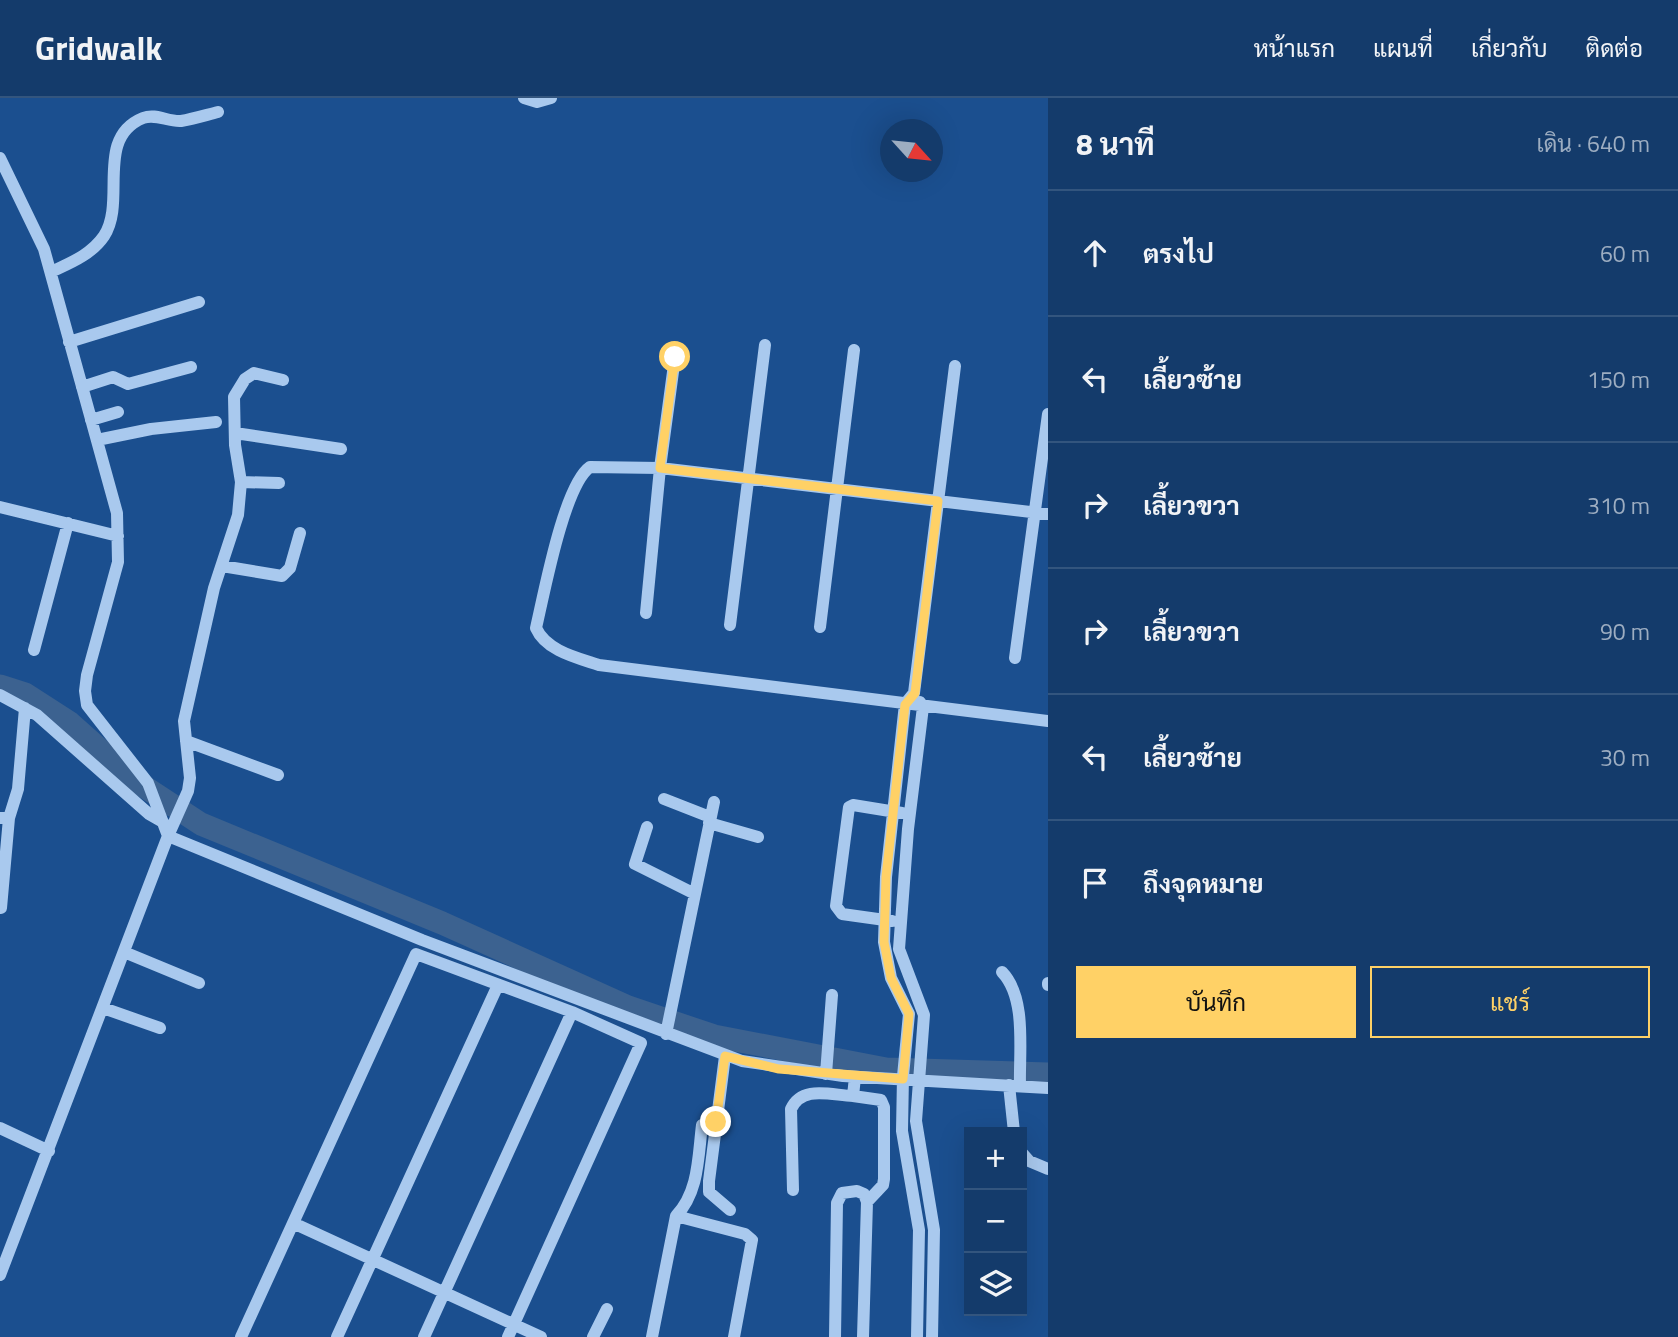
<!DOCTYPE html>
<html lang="th">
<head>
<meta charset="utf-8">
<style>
	body { margin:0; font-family:"Titillium Web",Sarabun,sans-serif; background:#214673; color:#f1f3f6 }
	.controls { position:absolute; right:21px; bottom:21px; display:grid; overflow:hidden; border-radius:0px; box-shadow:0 7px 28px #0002 }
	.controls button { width:63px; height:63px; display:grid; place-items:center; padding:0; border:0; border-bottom:2px solid #33557e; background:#143b6b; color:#f1f3f6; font:35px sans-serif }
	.compass { position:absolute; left:880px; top:21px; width:63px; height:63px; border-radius:50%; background:#143b6b; box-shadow:0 7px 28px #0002; rotate:117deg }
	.stop { position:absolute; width:21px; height:21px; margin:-16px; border:5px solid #ffd166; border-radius:50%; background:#fff }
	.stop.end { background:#ffd166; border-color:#fff; box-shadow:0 2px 7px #0008 }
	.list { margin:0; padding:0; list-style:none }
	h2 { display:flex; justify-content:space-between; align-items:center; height:91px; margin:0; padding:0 28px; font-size:30px }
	h2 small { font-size:23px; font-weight:400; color:#9dadc1 }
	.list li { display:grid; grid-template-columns:46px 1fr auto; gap:21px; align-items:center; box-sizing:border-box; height:126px; padding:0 28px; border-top:2px solid #33557e }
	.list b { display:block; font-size:26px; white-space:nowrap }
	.list em { font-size:23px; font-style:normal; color:#9dadc1 }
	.actions { display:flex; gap:14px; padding:21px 28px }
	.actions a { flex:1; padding:16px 0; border:2px solid #ffd166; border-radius:0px; text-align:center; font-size:24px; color:#ffd166 }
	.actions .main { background:#ffd166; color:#111 }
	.icon { flex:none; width:38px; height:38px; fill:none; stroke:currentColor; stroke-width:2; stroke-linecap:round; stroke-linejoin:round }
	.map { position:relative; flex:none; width:1048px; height:1239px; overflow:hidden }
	header { display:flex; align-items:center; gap:42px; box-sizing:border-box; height:98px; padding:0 35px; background:#143b6b; border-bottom:2px solid #33557e }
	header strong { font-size:33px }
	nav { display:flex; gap:38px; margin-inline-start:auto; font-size:24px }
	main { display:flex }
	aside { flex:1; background:#143b6b }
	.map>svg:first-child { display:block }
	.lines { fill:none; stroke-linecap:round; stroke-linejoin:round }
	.river { stroke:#3c6290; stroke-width:23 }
	.minor { stroke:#a9c9ee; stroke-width:12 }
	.route { stroke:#ffd166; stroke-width:9 }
</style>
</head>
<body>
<header>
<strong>Gridwalk</strong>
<nav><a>หน้าแรก</a><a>แผนที่</a><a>เกี่ยวกับ</a><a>ติดต่อ</a></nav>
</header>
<main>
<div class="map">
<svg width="1048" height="1239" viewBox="0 0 1048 1239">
	<rect width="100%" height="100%" fill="#1b4f8f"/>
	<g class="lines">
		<!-- river -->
		<path class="river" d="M0,588L25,596L70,625L134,682L201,726L442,825L628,909L714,938L886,971L1048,976"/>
		<!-- minor -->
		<path class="minor" d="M524,0L537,4L551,0
			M0,60L44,151L117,415L118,464L87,577L85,593L87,607L148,685L168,738L0,1177
			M51,174C70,165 91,157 104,138C127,103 94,40 143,20C156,15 168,24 181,23C193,21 206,17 218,14
			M69,244L199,204
			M283,282L254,275L245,281L234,299L235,347L241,384L238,417L214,490L184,623L190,680L188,693L168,738L422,842L742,963L843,978L1048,990
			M82,289L113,279L128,286L191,269
			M91,322L118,314
			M235,335L341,351
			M97,342L151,331L216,324
			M241,384L279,385
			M0,409L118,438
			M1048,416L660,370L590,369C564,387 544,496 536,530C546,553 578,560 599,567L1048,623
			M222,468L282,478L290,470L300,435
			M646,515L660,370L675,259
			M730,527L765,247
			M820,529L854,252
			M34,552L68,425
			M1015,560L1048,316
			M0,597L37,617L149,716L163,724
			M920,604L923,609L908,731L899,851L924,917L916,1023L934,1132L932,1239
			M186,643L278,677
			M664,701L710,719
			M0,720H9L18,691L25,610
			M709,725L758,739
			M647,729L635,766L695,796
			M1,810L9,720
			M892,823L842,816L836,808L849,709L853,707L902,715
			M124,854L199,885
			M1002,874C1027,900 1019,953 1020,988
			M1048,885V887
			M103,910L160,930
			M666,936L714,704
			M725,958L709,1083V1094L730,1112
			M826,976L832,897
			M1009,987L1014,1034
			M853,998L881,1002L884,1009V1081L883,1087L867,1104
			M0,1030L49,1053
			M1022,1055L1029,1063L1048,1071
			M793,1092L791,1011C802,987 830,997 853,998L855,979
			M676,1118C699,1094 698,1059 702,1027
			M293,1125L541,1239
			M241,1239L416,856L572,914L641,945L508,1239
			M337,1239L498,887
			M424,1239L572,914
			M593,1239L607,1211
			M652,1239L676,1118L745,1136L752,1142L734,1239
			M835,1239L837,1105L842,1095L857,1093L864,1096L867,1104L863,1239
			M917,1239L919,1132L902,1033L903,978L909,916L891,880L884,844L886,779L905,606L914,595L955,268"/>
	</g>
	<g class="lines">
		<!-- route -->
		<path class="route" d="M675,259L660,370L938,403L915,595L905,607L886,779L884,844L891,880L909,916L903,981L779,971L725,958L716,1024"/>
	</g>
</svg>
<div class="controls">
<button>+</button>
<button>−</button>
<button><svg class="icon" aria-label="layers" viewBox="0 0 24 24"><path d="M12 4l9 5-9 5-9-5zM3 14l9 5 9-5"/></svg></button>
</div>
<svg class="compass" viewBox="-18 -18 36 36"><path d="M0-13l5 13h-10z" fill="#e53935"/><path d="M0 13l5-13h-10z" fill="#9dadc1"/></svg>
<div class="stop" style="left:675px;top:259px"></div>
<div class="stop end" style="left:716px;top:1024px"></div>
</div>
<aside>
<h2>8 นาที<small>เดิน · 640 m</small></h2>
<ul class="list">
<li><svg class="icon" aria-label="ahead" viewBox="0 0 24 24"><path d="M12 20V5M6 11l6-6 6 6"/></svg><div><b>ตรงไป</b></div><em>60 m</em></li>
<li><svg class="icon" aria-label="left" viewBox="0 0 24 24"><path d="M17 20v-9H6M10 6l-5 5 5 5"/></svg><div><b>เลี้ยวซ้าย</b></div><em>150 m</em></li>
<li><svg class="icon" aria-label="right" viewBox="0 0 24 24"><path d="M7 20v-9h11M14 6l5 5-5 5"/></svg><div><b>เลี้ยวขวา</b></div><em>310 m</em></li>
<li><svg class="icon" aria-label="right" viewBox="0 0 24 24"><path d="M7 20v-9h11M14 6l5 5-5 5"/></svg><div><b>เลี้ยวขวา</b></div><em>90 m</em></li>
<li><svg class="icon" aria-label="left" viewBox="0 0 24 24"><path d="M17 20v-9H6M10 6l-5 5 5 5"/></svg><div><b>เลี้ยวซ้าย</b></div><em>30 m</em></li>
<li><svg class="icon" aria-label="arrive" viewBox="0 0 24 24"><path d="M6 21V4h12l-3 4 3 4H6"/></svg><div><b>ถึงจุดหมาย</b></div></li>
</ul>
<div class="actions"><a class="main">บันทึก</a><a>แชร์</a></div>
</aside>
</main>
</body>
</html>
